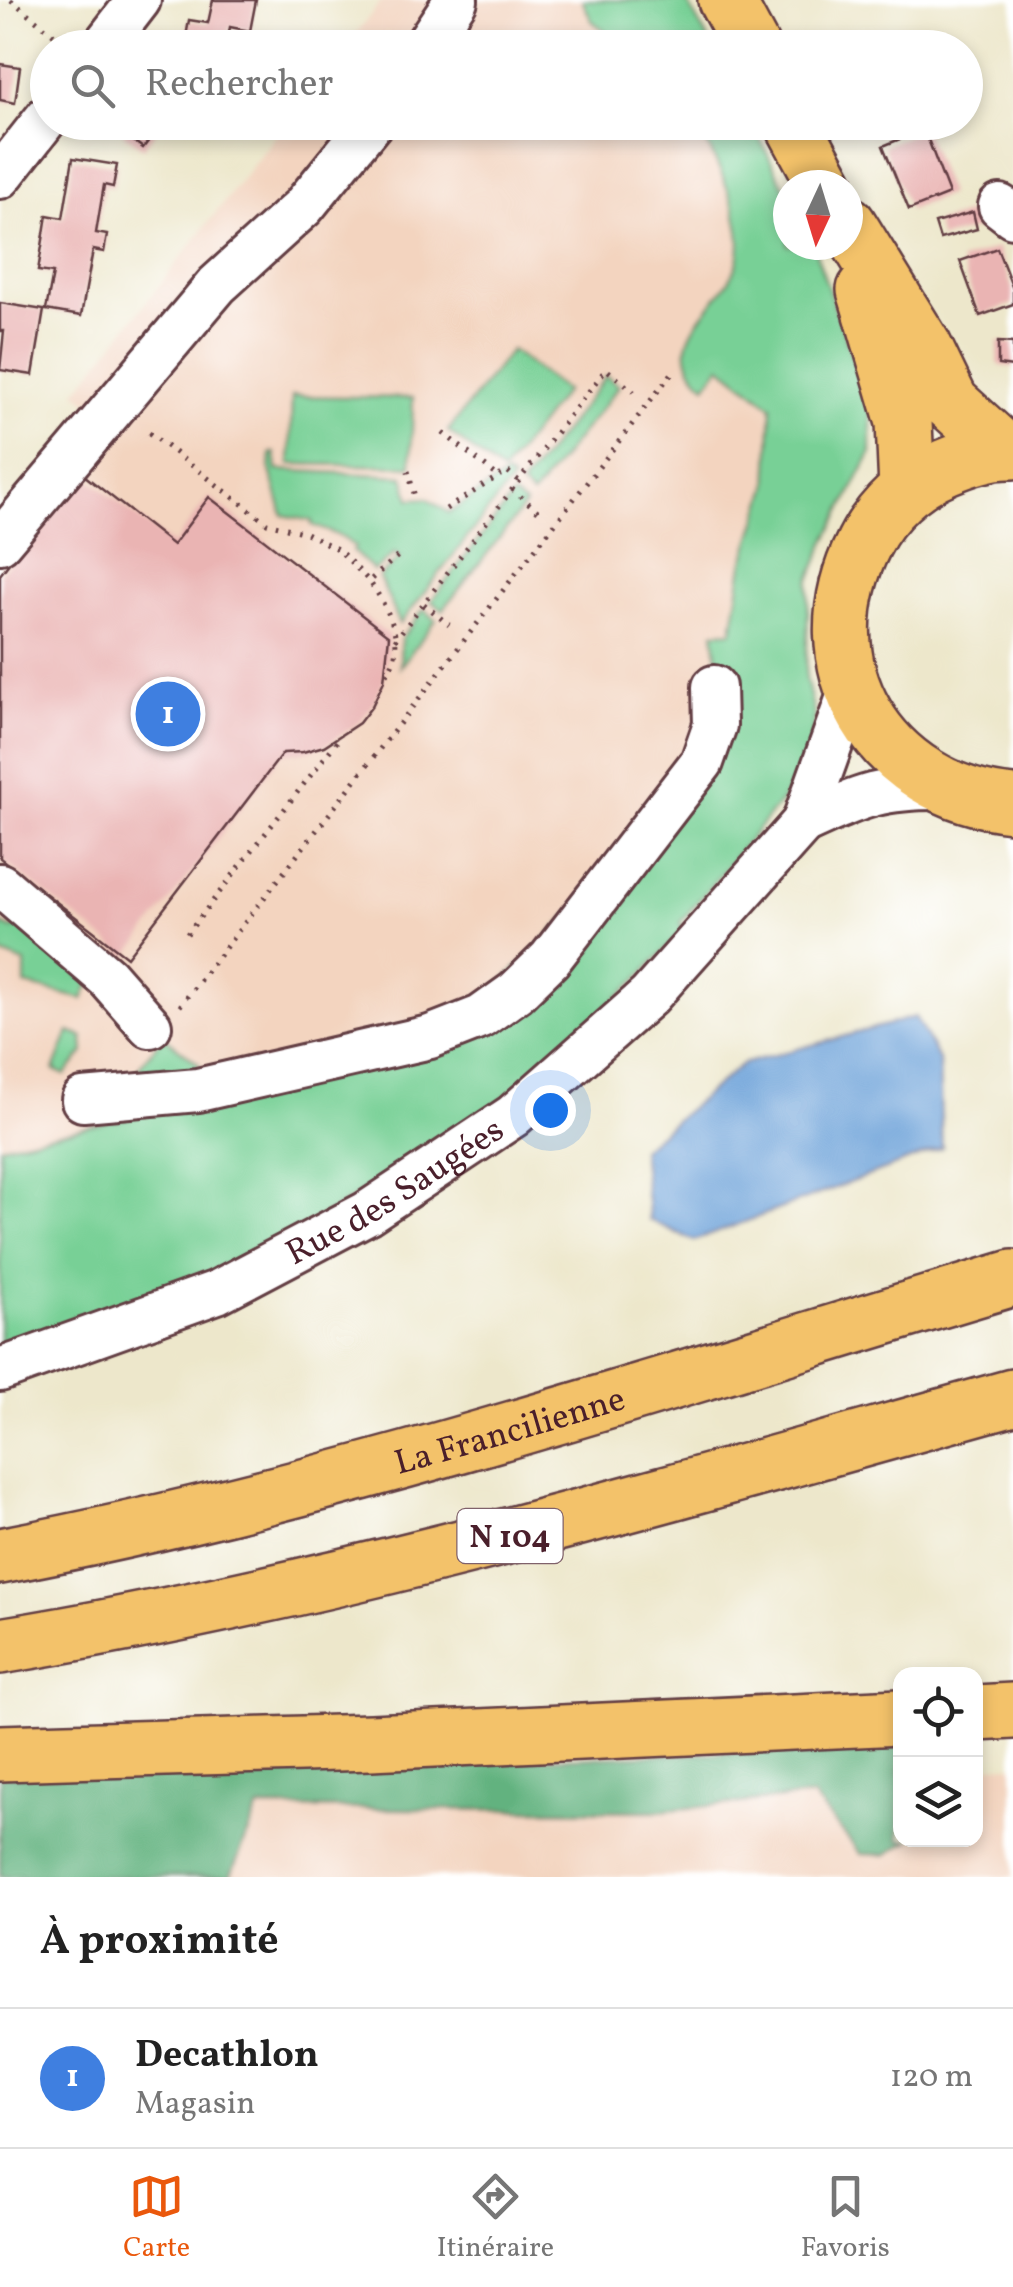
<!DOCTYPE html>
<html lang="fr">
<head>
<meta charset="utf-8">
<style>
	body { margin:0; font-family:Vollkorn,serif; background:#f2f2f2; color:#222 }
	.controls { position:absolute; right:30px; bottom:30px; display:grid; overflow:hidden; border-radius:20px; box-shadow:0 5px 15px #0003 }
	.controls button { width:90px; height:90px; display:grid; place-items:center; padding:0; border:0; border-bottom:2px solid #e0e0e0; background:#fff; color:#222; font:50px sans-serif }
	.compass { position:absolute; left:773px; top:170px; width:90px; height:90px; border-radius:50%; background:#fff; box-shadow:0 5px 15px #0003; rotate:184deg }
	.you { position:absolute; left:550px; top:1110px; width:35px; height:35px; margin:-25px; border:8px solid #fff; border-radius:50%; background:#1a73e8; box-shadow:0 0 0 15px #1a73e833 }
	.badge { display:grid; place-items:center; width:65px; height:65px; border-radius:50%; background:#ea580c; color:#fff; font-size:32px; font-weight:700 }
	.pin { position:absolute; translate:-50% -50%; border:5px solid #fff; box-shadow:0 2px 10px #0006 }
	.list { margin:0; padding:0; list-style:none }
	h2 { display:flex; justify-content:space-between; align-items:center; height:130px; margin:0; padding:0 40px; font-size:42px }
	h2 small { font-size:32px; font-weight:400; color:#767676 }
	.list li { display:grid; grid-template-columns:65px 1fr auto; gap:30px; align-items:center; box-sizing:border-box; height:140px; padding:0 40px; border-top:2px solid #e0e0e0 }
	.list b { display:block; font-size:38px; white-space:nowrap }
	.list p { margin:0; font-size:32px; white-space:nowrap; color:#767676 }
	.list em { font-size:32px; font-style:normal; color:#767676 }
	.icon { flex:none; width:55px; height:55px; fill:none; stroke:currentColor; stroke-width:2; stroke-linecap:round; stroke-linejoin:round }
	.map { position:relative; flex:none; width:1013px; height:1877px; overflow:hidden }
	.search { position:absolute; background:#fff; box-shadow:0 5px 15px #0003; left:30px; right:30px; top:30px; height:110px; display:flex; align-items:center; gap:25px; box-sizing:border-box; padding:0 35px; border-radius:55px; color:#767676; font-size:38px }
	.sheet { height:270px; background:#fff }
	nav { display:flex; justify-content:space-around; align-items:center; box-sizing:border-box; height:140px; border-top:2px solid #e0e0e0; background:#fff; font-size:28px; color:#767676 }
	nav a { display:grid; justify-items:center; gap:5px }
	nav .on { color:#ea580c }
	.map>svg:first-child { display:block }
	.built { fill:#f3d4bf }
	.green { fill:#78d096; stroke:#617860; stroke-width:2.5 }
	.forest { fill:#62b27f; stroke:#566855; stroke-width:2.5 }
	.water { fill:#6ba0d8; stroke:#5a6082; stroke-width:2.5 }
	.building { fill:#eab4b3 }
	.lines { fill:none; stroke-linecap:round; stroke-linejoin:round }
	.minor-casing { stroke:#623d43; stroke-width:48 }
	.major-casing { stroke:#623d43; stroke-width:60 }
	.highway-casing { stroke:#623d43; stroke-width:60 }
	.path { stroke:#623d43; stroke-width:5; stroke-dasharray:2.5 8; stroke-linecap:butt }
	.minor { stroke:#fff; stroke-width:42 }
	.major { stroke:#f3c26a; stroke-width:55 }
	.highway { stroke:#f3c26a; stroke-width:55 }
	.labels { text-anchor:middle; stroke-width:9; stroke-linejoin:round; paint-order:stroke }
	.shield { fill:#fff; stroke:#80626b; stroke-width:2.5 }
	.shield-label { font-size:32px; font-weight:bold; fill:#4a1f2b }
	.street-label { font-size:35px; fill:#4a1f2b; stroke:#fff }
</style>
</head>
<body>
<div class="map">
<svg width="1013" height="1877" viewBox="0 0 1013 1877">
	<rect width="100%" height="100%" fill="#fff"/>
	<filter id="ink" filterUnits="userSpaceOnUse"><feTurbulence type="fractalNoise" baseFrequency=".01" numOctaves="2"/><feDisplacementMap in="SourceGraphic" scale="20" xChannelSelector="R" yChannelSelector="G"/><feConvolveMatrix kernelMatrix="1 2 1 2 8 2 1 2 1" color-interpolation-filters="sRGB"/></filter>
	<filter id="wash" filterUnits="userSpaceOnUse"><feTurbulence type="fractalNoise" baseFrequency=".0048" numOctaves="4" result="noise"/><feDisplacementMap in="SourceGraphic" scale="40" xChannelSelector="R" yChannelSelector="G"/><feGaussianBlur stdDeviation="2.25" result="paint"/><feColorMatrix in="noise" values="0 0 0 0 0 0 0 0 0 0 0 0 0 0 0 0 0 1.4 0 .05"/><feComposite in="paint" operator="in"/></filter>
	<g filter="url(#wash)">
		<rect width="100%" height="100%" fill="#ede7cb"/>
		<!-- built -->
		<path class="built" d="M382,0H686L712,47L345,48Z
			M286,123H752L788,195V245H813L871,409V454L825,543L809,582L806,678L815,716L784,798L680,923L684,929L0,1354V534L95,408L76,392Z
			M1013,1765V1877H230L259,1808L658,1811L813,1796L886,1854L910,1840H976V1767Z"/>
		<!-- green -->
		<path class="green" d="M582,0H686L712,47H626L592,21Z
			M694,123H752L788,195V245H813L871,409V454L825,543L809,582L806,678L815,717L811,746L784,798L680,923L684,929L636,981L495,1106L436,1149L250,1259L0,1354V1146L434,1051L705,778L720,680L714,632L732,631L743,564L768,487L772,406L721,366L706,385C652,340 727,304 738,261C748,222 715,154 694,123Z
			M511,350L565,391L502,473L448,431Z
			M606,376L619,386L532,496L521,486Z
			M292,396L413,398L411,466L290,464Z
			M271,453H275L277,470L404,476L410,499L427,498L449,513L506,475L512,480L400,624L379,577L400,558L395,553L374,571L353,551L355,547L342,537L312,525V521L283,515L270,470Z
			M513,496L525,505L443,610L431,601Z
			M424,609L436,620L400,667L401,639Z
			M20,922L90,983L83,999L25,985V963L0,953V923L13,929Z
			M69,1032L83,1037L84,1052L65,1075L54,1070Z
			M163,1036L199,1064L197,1069L140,1081L134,1074Z"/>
		<!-- forest -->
		<path class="forest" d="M900,1747V1840H910L886,1855L861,1854L812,1796L658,1811L259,1808L230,1877H0V1776Z"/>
		<!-- water -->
		<path class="water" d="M915,1017L939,1060L942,1148L694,1241L649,1220L641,1149L742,1064Z"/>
		<g id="blocks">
			<!-- building -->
			<path class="building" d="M213,0H256L250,31L230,27L226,48H184L189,20L208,23Z
				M0,64L20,67L15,103L0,100Z
				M132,122H155L160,126L143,148L123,133Z
				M924,129L949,194L909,210L883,146Z
				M73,158L117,165L113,187L104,185L96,233L107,235L104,252L93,250L81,316L46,310L53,273L38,271L47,215L63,218Z
				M973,212L977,229L940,239L935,223Z
				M997,248L1013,289V304L980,316L960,261Z
				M0,303L44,310L33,375L0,370L4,331H0Z
				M998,342L1013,343V367L998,365Z
				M80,472L173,545L209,497L389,636L384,681L372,706L359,723L324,746L303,752L283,753L127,957L0,858V575Z"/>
		</g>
	</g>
	<g filter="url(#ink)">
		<use href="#blocks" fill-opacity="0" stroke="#623d43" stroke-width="2.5"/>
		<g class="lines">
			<!-- minor casing -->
			<g class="minor-casing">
				<g id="minor">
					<path d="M102,48L139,0"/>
					<path d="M424,48L456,0"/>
					<path d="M0,177L48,116"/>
					<path d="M1000,206L1013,216"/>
					<path d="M0,542L217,285L303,207L372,122"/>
					<path d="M803,823C862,796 880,787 946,788"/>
					<path d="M0,885L107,977L150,1026"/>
					<path d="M83,1100L198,1090L430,1037L481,1017L516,992L550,959L702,762L715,725L714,687"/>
					<path id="s1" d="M0,1370L217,1292L367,1213L513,1116L649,996L803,823L852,686"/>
				</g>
			</g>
			<!-- major casing -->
			<g class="major-casing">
				<path id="major" d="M726,0L752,48
					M792,122L826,185
					M848,224L924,347L951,403L1004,451
					M865,290L904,422L907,490
					M1013,451C991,450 967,458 946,467C912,481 881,509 864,543C802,664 880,792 1013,804"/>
			</g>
			<!-- highway casing -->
			<g class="highway-casing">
				<g id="highway">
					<path id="s2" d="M0,1556C344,1491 678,1378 1013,1278"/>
					<path d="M0,1646C344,1590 678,1490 1013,1397"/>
					<path d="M976,1713L1013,1711"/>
					<path d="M0,1753L371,1742L900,1717"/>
				</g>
			</g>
			<!-- path -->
			<path class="path" d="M11,0L68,46
				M149,433L267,523L306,533L339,550L369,581
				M443,433L499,477
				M408,471L415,497
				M512,489L539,512
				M446,509L507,471L519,481
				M424,604L449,625
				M395,640L606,369L634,392
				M386,674C409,645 387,606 369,581L398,556
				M187,934L339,739
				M180,1006L672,373"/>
			<!-- minor -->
			<use href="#minor" class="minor"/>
			<!-- major -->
			<use href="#major" class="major"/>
			<!-- highway -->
			<use href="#highway" class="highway"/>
		</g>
	</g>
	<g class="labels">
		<!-- shield labels -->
		<rect class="shield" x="457.5" y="1509" width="105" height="54" rx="8"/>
		<g class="shield-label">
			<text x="510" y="1547">N 104</text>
		</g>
		<!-- street labels -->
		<g class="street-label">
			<text dy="12" stroke="none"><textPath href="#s1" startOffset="435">Rue des Saugées</textPath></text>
			<text dy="12" stroke="none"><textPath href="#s2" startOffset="525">La Francilienne</textPath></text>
		</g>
	</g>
</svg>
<div class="controls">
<button><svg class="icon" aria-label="locate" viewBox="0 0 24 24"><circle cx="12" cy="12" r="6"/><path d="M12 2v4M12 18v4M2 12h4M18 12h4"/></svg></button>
<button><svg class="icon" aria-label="layers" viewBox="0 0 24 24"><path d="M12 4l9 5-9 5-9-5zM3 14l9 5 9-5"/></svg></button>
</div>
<svg class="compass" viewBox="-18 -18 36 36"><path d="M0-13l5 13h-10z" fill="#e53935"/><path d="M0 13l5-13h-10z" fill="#767676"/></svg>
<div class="you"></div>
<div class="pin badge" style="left:168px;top:714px;background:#3f7fe0">1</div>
<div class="search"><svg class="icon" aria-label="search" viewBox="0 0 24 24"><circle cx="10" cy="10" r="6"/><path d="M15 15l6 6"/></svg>Rechercher</div>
</div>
<section class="sheet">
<h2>À proximité<small></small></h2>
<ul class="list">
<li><span class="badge" style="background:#3f7fe0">1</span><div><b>Decathlon</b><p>Magasin</p></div><em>120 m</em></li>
</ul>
</section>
<nav>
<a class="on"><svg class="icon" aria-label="map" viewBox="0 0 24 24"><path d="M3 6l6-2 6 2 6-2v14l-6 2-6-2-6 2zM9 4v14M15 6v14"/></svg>Carte</a>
<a><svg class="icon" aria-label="directions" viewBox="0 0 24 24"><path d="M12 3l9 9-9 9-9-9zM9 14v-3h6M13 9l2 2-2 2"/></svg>Itinéraire</a>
<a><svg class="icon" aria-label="saved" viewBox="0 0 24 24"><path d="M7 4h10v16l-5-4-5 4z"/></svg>Favoris</a>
</nav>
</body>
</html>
